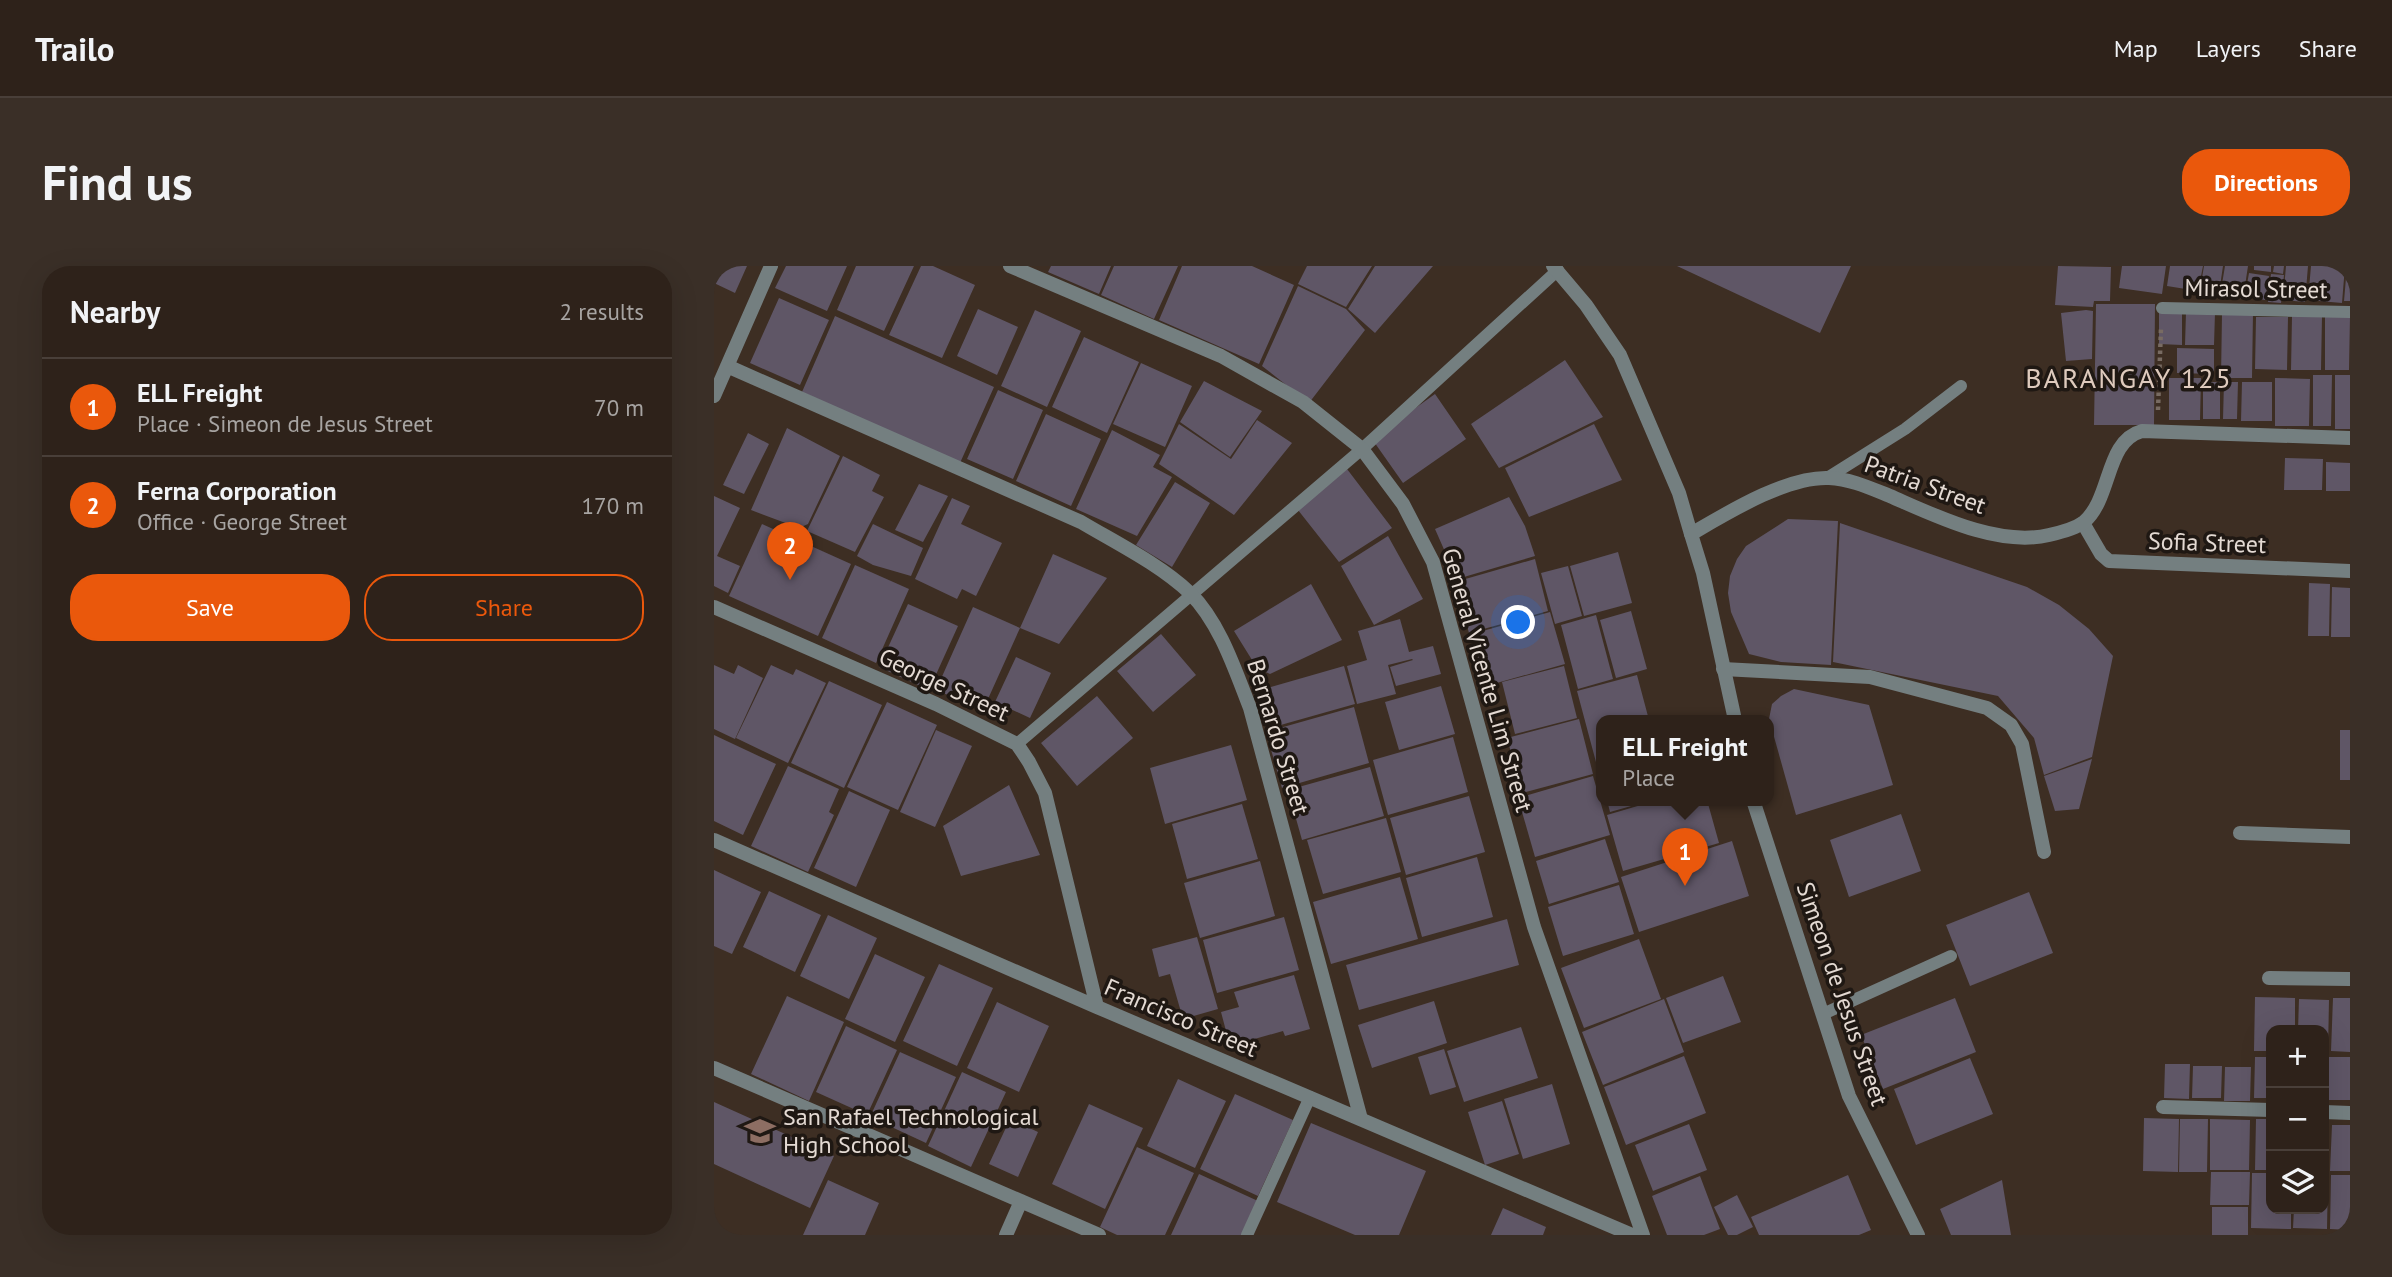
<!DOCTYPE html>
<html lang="en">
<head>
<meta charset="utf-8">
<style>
	body { margin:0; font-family:"PT Sans",sans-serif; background:#3a2f27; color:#f1f3f6 }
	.controls { position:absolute; right:21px; bottom:21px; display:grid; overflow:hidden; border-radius:14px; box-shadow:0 7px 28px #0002 }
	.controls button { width:63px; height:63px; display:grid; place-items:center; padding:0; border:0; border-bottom:2px solid #493f39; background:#2e221a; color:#f1f3f6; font:35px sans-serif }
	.you { position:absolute; left:805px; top:357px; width:24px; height:24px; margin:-18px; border:5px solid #fff; border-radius:50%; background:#1a73e8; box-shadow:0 0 0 10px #1a73e833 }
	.badge { display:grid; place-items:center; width:46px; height:46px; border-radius:50%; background:#ea580c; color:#fff; font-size:23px; font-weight:700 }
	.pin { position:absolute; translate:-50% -58px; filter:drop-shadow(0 2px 4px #0008) }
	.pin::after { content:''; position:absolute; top:37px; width:24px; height:21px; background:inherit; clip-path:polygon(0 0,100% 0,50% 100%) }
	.popup { position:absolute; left:882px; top:449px; width:178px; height:91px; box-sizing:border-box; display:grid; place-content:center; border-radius:14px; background:#2e221a; filter:drop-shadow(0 2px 5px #0005); font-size:23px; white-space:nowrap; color:#a7a4a2 }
	.popup b { font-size:26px; color:#f1f3f6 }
	.popup::after { content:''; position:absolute; left:50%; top:100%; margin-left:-14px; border:14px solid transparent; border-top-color:#2e221a }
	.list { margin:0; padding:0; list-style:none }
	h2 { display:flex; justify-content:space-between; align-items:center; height:91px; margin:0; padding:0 28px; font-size:30px }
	h2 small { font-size:23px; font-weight:400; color:#a7a4a2 }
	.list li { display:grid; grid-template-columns:46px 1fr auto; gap:21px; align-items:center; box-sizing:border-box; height:98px; padding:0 28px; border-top:2px solid #493f39 }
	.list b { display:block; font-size:26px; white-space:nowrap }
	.list p { margin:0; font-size:23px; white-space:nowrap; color:#a7a4a2 }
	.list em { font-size:23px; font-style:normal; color:#a7a4a2 }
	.actions { display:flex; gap:14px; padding:21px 28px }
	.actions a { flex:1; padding:16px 0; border:2px solid #ea580c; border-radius:28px; text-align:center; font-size:24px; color:#ea580c }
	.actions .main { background:#ea580c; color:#fff }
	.icon { flex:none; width:38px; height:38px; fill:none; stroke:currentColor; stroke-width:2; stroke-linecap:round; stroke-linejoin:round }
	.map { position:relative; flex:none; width:1636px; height:969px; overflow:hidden; border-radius:28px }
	header { display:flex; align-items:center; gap:42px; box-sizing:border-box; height:98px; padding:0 35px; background:#2e221a; border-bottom:2px solid #493f39 }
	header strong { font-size:33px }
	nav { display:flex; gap:38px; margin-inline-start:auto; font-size:24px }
	.intro { display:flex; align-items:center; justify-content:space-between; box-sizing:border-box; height:168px; padding:0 42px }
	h1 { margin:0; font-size:49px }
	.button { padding:18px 32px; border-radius:28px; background:#ea580c; color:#fff; font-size:24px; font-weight:700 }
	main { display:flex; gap:42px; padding:0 42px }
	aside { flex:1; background:#2e221a; border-radius:28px; box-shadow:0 7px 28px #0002 }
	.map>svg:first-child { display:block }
	.building { fill:#5f5666 }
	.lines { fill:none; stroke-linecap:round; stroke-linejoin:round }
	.path { stroke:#786b62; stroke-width:4.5; stroke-dasharray:3.5 3.5; stroke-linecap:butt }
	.service { stroke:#747f80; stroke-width:12 }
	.minor { stroke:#747f80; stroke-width:14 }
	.tertiary { stroke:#747f80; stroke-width:14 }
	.labels { text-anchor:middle; stroke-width:7; stroke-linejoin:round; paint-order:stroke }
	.street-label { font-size:24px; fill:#e4dad3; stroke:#1f1813 }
	.poi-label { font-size:24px; fill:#e4dad3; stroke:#1f1813; text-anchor:start }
	.quarter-label { font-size:28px; letter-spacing:2px; fill:#decabd; stroke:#1f1813 }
</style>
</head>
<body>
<header>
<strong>Trailo</strong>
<nav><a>Map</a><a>Layers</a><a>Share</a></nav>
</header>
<div class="intro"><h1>Find us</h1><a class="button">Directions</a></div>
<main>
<aside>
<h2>Nearby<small>2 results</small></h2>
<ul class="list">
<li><span class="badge">1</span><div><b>ELL Freight</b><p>Place · Simeon de Jesus Street</p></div><em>70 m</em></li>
<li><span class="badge">2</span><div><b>Ferna Corporation</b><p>Office · George Street</p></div><em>170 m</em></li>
</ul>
<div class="actions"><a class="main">Save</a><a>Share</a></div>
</aside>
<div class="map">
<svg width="1636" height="969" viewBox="0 0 1636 969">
	<rect width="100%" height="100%" fill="#3d2e23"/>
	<!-- building -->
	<path class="building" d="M0,0H33L21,27L0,17Z
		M72,0H133L113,45L61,22Z
		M142,0H200L170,65L123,44Z
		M207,0H219L261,19L228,92L175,69Z
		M337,0H397L385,28L334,6Z
		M400,0H464L440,53L387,29Z
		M468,0H538L580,19L545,98L445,54Z
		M593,0H658L632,41L584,18Z
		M661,0H719L661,67L634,43Z
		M963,0H1137L1106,67Z
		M1344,0L1397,1L1396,35H1380L1379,41L1341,39Z
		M1408,0H1452L1448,28L1405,22Z
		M1456,0H1489L1484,25L1453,20Z
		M1490,0H1509L1505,27L1486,24Z
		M1511,0H1534L1529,33L1506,30Z
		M1540,0H1557V6L1540,4Z
		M1560,0H1570L1569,8L1559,6Z
		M1572,0H1594L1591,36L1569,34Z
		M1597,0H1631L1628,37L1594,34Z
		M1633,0H1636V35H1630Z
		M1535,7L1555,10L1551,34L1531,30Z
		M1557,8L1570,9L1567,37L1554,36Z
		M584,20L632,43L651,64L595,137L548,100Z
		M65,32L115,54L86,119L36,97Z
		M1382,38H1441L1440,159H1380Z
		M264,43L304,61L283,109L243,90Z
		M321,44L367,65L333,141L287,120Z
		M1372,44L1379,45L1378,93L1352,95L1347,47Z
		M1445,44H1468V79L1445,78Z
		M1472,46L1501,47L1500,79H1471Z
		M1508,47H1539L1538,112H1507Z
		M121,50L280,121L246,197L88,126Z
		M1578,50H1608L1607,104H1577Z
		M1542,51H1574L1573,104L1541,103Z
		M1611,51H1636L1635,104H1611Z
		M370,71L425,96L393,167L338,141Z
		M1463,82L1500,83V108L1463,107Z
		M851,94L889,151L785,202L757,158Z
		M427,97L478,120L451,181L399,158Z
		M1599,109H1618L1617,160H1599Z
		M1621,109H1636V163H1621Z
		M1455,112H1487L1486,154H1455Z
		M1561,112L1596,113L1595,160H1561Z
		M490,115L548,145L516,191L466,156Z
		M1489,116H1506V153H1489Z
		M1510,116H1524L1523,153H1509Z
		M1528,116H1558V155H1527Z
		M284,124L329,144L299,213L253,193Z
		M721,128L752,173L689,217L658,173Z
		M332,148L387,173L357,240L302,215Z
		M543,154L578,177L520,249L445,198L465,158L517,193Z
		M880,158L908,214L815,251L791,202Z
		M73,162L126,190L94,258L85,262L37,244Z
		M398,164L446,189L439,201L458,211L423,270L362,243Z
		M34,167L55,178L30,228L9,219Z
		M129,190L166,209L158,225L170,231L141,286L93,265Z
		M1571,192L1609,193L1608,224H1570Z
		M1612,196L1636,197V225H1612Z
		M633,203L678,262L625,296L584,244Z
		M461,216L496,237L458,301L422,279Z
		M205,218L234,230L209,276L181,264Z
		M0,230L26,242L3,290L26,300L14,327L0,320Z
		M795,231L811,260L821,290L743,313L721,263Z
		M238,232L256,240L247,258L288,277L262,330L248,323L243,333L201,313Z
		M1074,253L1124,255L1117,399L1067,396L1035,388L1017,346L1014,327L1016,310L1023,293L1032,280Z
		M1126,257L1313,321L1345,339L1375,363L1399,390L1378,491L1330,509L1320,472L1284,430L1119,396Z
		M48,258L137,298L104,370L15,330Z
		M159,258L209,282L197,310L159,299L143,290Z
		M674,270L709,333L660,359L627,300Z
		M904,286L918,337L870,350L856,300Z
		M339,288L393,312L345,378L306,362Z
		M821,293L834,345L755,367L741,316Z
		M141,299L195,323L162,397L108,372Z
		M854,300L868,350L841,358L827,307Z
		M1595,317L1616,318L1615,370H1594Z
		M597,318L628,374L556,408L543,402L520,365Z
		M1618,321L1636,322V371H1617Z
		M194,338L244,360L215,424L165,401Z
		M259,341L306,362L269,444L222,424Z
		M917,345L933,403L902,412L886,354Z
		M836,346L851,398L772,420L758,368Z
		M882,349L899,413L864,423L847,359Z
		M686,353L695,386L719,380L727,408L682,420L676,401L699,394L698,393L674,399L682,428L643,438L633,400L653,394L644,365Z
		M447,368L482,409L439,446L403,405Z
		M302,391L337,407L316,452L281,436Z
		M0,399L20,408L24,399L49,412L21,473L0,463Z
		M57,399L79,409L82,403L112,417L74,497L22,472Z
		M630,400L641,438L556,462L546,424Z
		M850,400L863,452L801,468L788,416Z
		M923,409L935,454H887L886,511L863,425Z
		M115,415L168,439L130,522L77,497Z
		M727,420L741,468L685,484L671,436Z
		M1080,423L1155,439L1179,519L1082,549L1055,453L1058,438L1067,430Z
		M383,430L419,472L363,520L327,477Z
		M173,436L223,459L184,544L133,521Z
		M640,441L655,497L568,522L552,466Z
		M865,453L879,508L808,527L793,472Z
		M222,464L258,480L221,561L186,546Z
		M1626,464H1636V514H1626Z
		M0,469L62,498L29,569L0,555Z
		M739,471L754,526L674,549L659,494Z
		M517,479L533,534L451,558L436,502Z
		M1378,493L1365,543L1341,545L1330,510Z
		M74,500L125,523L115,546L120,549L94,606L37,580Z
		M656,501L670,550L588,574L574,524Z
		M879,510L896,569L821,591L804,532Z
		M295,519L326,589L247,610L229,560Z
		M135,525L176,544L142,621L100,602Z
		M755,530L771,586L692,609L676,552Z
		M893,534H935V535L896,546Z
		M944,534H993L1005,577L909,605L893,549Z
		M528,538L544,593L473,613L458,558Z
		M1187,548L1207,605L1135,631L1116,574Z
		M672,552L687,606L609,628L593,574Z
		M891,573L905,616L835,638L822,595Z
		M1018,575L1035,630L925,666L907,611Z
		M763,591L779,651L708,671L692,612Z
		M546,595L561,650L486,672L470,617Z
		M0,604L47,626L18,688L0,680Z
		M686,611L704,673L617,698L599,636Z
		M905,619L920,668L849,690L834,641Z
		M55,625L107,649L81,706L29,681Z
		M1315,626L1339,687L1256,720L1232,659Z
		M114,649L163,672L135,733L86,710Z
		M570,651L585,704L503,727L489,674Z
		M793,653L805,699L645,744L632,699Z
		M483,671L504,743L469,753L456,708L445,711L438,683Z
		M925,673L947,733L870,762L847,702Z
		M161,688L211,711L181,776L131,753Z
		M225,698L279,722L243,800L189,775Z
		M580,709L596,763L571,770L569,765L516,780L507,746L525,741L520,726Z
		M1009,710L1027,756L969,777L952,732Z
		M73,730L130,756L95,835L37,808Z
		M1541,731L1581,732V764H1557V785H1540Z
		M1241,732L1262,786L1169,823L1147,769Z
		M1619,732H1636V786L1617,785Z
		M950,733L970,786L889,819L868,766Z
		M1585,733L1615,734L1614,786H1610V764H1584Z
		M720,735L733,777L658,802L644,759Z
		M283,736L335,760L305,826L253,802Z
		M132,760L183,784L153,849L102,826Z
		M807,761L824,812L750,836L733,785Z
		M730,783L742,821L716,829L704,791Z
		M186,786L242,811L212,877L156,851Z
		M970,790L992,847L912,879L890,821Z
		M1541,791H1557V832H1540Z
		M1613,791H1636V834H1613Z
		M1256,792L1279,848L1202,879L1180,823Z
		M1451,798H1476L1475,833L1450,832Z
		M1479,800H1508L1507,832H1478Z
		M1511,801H1537L1536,835H1510Z
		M248,806L292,826L257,901L214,880Z
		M464,813L512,835L481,902L433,880Z
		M838,818L856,878L809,893L790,833Z
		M521,828L579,854L544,930L486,903Z
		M788,835L805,888L771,899L754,846Z
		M0,836L120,890L96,942L0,898Z
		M375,838L429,862L391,943L338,918Z
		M1430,852L1465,853L1464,906L1429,905Z
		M296,853L324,866L304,911L275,898Z
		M1466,853H1494L1493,906H1465Z
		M1496,853L1536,854L1535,904H1496Z
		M1542,853H1557V904H1541Z
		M1610,856H1614V907H1610Z
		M597,857L712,905L685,969H641L563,936Z
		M975,858L993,904L939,925L921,879Z
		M1618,859H1636V905H1616Z
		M423,881L480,907L451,969H403L386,961Z
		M1497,906H1536L1535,939H1496Z
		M1538,907H1557V943H1577V963L1537,962Z
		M485,908L544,935L528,969H457Z
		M1134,909L1157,964L1145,969H1045L1037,951Z
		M1617,909H1636V964L1616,963Z
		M986,910L1006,963L990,969H953L938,930Z
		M1610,910H1614L1613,963L1579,962L1580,943H1610Z
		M114,914L165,937L151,969H89Z
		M1288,914L1297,969H1237L1226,943Z
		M1023,929L1039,961L1023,969H1014L1000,941Z
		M1498,941H1534V969H1498Z
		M789,942L832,961L829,969H777Z"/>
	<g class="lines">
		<!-- path -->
		<path class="path" d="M1444,144L1447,62"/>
		<!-- service -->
		<path class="service" d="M1448,42L1636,46
			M1113,212L1191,163L1247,120
			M303,478L648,183L844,4
			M1109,748L1237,690
			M533,969L596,831"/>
		<!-- minor -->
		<path class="minor" d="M296,0L507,90L589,136L648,183L689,238L719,296L820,661L929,969
			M839,0L872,39L906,89L965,227L977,268
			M13,100L367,256C404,278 445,298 476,327C506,357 521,404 536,442L647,853
			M0,130L57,0
			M1369,257L1387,288L1395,295L1636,305
			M0,341L222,438L303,478L315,496L331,527L383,741
			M1009,403L1156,411L1273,442L1297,459L1308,478L1330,586
			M1526,567L1636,571
			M0,574L383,741L918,969
			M1555,712L1636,713
			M0,802L385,969
			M1449,841L1557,844
			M1610,846L1636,847
			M292,969L307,935"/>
		<!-- tertiary -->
		<path class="tertiary" d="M1021,454L989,307L977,268C1013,247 1073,210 1115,212C1137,213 1156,222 1176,230C1222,250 1284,281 1335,269C1344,267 1362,262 1370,256C1398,232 1391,175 1428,165L1636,172
			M1039,534L1135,830L1204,969"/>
	</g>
	<!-- icons -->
	<defs>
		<g id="school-bare" transform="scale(2.415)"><path d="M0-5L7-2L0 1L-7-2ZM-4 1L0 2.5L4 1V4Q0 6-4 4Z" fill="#8d6e63" stroke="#1f1813" stroke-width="2.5" paint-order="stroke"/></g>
	</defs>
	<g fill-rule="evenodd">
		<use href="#school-bare" x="46" y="865"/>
	</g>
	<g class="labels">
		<!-- street labels -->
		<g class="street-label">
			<text transform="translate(1542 23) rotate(1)" y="8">Mirasol Street</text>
			<text transform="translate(1211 219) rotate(20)" y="8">Patria Street</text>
			<text transform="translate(1493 277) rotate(2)" y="8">Sofia Street</text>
			<text transform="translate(773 414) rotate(74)" y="8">General Vicente Lim Street</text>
			<text transform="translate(230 419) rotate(25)" y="8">George Street</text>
			<text transform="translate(564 471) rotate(73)" y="8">Bernardo Street</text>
			<text transform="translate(1128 728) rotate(71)" y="8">Simeon de Jesus Street</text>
			<text transform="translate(467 752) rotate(23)" y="8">Francisco Street</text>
		</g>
		<!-- poi labels -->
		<g class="poi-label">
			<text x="69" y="859">San Rafael Technological<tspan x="69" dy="28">High School</tspan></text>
		</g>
		<!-- quarter labels -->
		<g class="quarter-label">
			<text x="1415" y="122">BARANGAY 125</text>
		</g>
	</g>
</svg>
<div class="controls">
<button>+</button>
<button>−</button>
<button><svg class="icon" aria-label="layers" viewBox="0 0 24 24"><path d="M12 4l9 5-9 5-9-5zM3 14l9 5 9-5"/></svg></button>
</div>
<div class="you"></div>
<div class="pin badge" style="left:971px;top:620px">1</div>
<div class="popup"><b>ELL Freight</b>Place</div>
<div class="pin badge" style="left:76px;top:314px">2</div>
</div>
</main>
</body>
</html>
